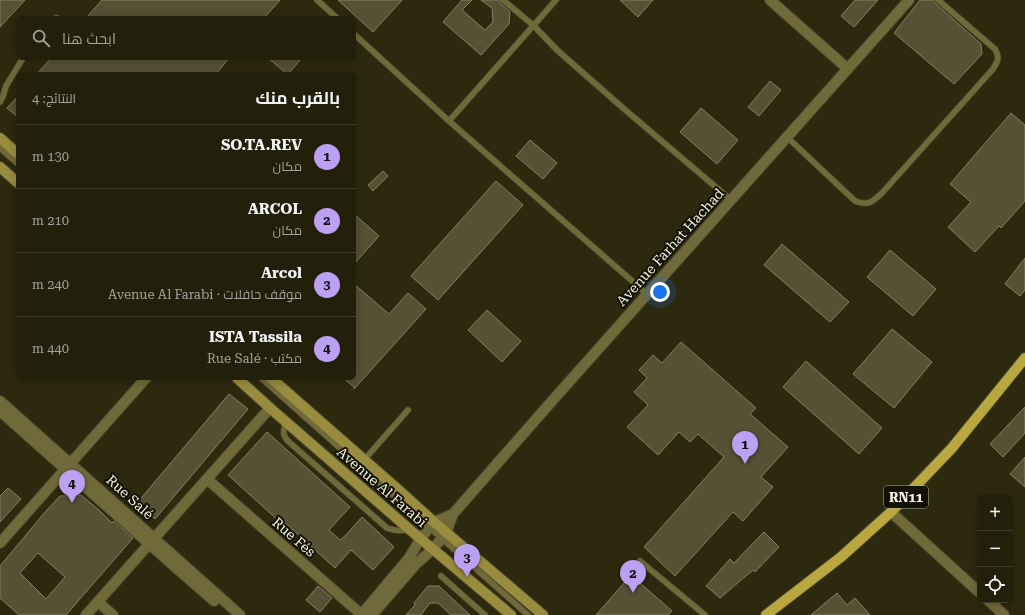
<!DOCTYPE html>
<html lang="ar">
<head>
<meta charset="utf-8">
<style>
	body { margin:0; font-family:"Roboto Serif",Cairo,serif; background:#2e2c18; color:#f1f3f6; direction:rtl }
	.controls { position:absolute; right:12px; bottom:12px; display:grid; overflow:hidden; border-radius:6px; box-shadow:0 2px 10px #0003 }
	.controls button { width:36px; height:36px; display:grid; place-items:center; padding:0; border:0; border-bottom:1px solid #3f3d2b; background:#221f0a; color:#f1f3f6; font:20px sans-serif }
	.you { position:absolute; left:660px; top:292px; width:14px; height:14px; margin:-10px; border:3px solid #fff; border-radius:50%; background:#1a73e8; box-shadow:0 0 0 6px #1a73e833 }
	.badge { display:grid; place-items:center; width:26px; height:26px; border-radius:50%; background:#bca0f2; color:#111; font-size:13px; font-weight:700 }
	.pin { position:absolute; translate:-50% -33px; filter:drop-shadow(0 1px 2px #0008) }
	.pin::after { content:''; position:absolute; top:21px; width:14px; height:12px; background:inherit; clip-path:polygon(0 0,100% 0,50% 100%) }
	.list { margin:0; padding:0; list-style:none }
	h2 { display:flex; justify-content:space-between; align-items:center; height:52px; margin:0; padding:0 16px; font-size:17px }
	h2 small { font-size:13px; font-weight:400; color:#a2a29c }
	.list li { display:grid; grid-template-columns:26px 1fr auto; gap:12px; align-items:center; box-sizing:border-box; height:64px; padding:0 16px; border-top:1px solid #3f3d2b }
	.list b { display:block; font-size:15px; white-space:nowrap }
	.list p { margin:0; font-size:13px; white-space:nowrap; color:#a2a29c }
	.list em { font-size:13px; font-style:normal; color:#a2a29c }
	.icon { flex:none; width:22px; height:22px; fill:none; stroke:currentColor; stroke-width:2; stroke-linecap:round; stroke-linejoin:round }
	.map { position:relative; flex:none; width:1025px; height:615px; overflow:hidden; direction:ltr }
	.search { position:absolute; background:#221f0a; box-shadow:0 2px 10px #0003; left:16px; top:16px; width:340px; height:44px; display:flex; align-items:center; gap:10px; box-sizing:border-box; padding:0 14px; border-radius:6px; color:#a2a29c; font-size:15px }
	.panel { position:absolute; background:#221f0a; box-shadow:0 2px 10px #0003; left:16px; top:72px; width:340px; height:308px; border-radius:6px; direction:rtl }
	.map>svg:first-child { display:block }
	.building { fill:#565135; stroke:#858063; fill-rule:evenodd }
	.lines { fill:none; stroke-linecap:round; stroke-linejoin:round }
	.lane-casing { stroke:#49452b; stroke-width:7 }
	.street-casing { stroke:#49452b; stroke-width:12 }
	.secondary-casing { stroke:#49452b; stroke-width:12 }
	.primary-casing { stroke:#49452b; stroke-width:12 }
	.lane { stroke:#70693a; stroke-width:5.5 }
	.street { stroke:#70693a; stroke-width:10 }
	.secondary { stroke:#998c3f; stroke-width:10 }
	.primary { stroke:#b9a83f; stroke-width:10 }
	.labels { text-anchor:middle; stroke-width:4; stroke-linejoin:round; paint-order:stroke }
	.shield { fill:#131206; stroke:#afad9f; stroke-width:1 }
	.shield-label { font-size:13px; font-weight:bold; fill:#f2f0e0 }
	.street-label { font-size:14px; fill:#f2f0e0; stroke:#131206 }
</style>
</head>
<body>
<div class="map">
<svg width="1025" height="615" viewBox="0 0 1025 615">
	<rect width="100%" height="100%" fill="#2d290e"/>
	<!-- building -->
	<path class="building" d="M0,0H25L0,27Z
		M102,0H280L264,18H86Z
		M338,0H402L373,32Z
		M462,0H472L462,10L485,30L493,22L492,8L481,0H499L500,3L510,12L509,24L481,55L443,22Z
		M620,0H653L638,17Z
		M855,0H878L854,27L841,16Z
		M920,0H933L935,3L981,44L982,54L954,84L894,33Z
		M51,58H229L216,74H37Z
		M268,58H302L288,74H287Z
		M770,81L781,90L759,116L748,107Z
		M18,96V117L7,108Z
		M701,108L738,140L717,164L680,132Z
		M1011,113L1025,125V201L1001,228L999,226L975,252L948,227L971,202L950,184Z
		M530,140L557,163L543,179L516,156Z
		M383,171L388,176L373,191L368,185Z
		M496,181L523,205L438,300L411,276Z
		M354,214L379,236L354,264Z
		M782,244L849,302L830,322L764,265Z
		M890,250L936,289L913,316L867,277Z
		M1025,258V290L1020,296L1005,284Z
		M354,284L389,314L408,293L426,309L354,389V387L343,378H354Z
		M487,310L521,341L502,362L468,330Z
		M892,329L932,362L894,408L853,374Z
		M681,342L756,408L750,414L788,447L761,477L773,487L743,521L733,512L675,576L644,547L724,457L698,434L690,442L679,432L658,455L627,427L648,405L634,392L647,378L639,370L653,355L662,363Z
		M806,361L882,428L859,454L783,387Z
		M229,394L248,409L155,519L137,503Z
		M1025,407V433L1003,457L990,444Z
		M267,432L350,507L329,530L340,540L345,536L362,517L394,547L373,570L351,550L335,568L282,520L280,522L228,475Z
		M1025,457V487L1010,474Z
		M8,488L21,499L0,522V496Z
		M81,495L99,510L112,523L114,521L133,538L66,615H19L0,598V566L46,511L60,496ZM38,553L65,577L46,599L20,573Z
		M764,532L779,547L755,572L753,570L720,598L706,586L730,559L734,563Z
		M631,575L672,611L668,615H596Z
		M318,586L332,598L320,612L306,600Z
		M428,586H439L470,615H451L438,603H430L421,615H406L415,605L414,603Z
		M837,593L847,605L855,598L870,615H811Z"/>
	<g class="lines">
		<!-- lane casing -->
		<g class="lane-casing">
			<path id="lane" d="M317,0L337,18
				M503,0L534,26L557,50L623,108L731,200
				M56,18H57
				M354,34L449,121L647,294
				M0,102L3,96L6,86L23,58
				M449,121L556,0
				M787,137L855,201C869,206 872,202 882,193L993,69C998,61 1000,58 995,49L938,0
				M0,148L18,164
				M261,378L528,615
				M286,422C283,431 282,435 289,442L387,528C395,531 401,532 409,529
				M364,460L408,410
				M640,561L705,615
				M441,576L485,615"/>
		</g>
		<!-- street casing -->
		<g class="street-casing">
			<path id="street" d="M770,0L848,69
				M0,401L240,615
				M0,411L173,565L214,601
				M207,479L362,615
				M891,512L980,593
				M0,543L146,378
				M988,600L1004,615
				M98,602L113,615
				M86,615L270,408
				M361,615L409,558L421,538L434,522L453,514
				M372,615L416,564L433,549L446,533L453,514L552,401L909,0"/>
		</g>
		<!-- secondary casing -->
		<g class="secondary-casing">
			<path id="secondary" d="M0,138L18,154
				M0,167L18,183
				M237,378L270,408L409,529L511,615
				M271,378L402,493L434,522L543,615"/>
		</g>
		<!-- primary casing -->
		<g class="primary-casing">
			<path id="primary" d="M766,615L841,557L891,512L952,448L1025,358"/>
		</g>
		<!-- lane -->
		<use href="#lane" class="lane"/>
		<!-- street -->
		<use href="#street" class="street"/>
		<!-- secondary -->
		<use href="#secondary" class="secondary"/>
		<!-- primary -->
		<use href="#primary" class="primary"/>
	</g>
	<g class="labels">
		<!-- shield labels -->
		<rect class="shield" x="884" y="486" width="44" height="22" rx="3"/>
		<g class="shield-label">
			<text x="906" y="502">RN11</text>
		</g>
		<!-- street labels -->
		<g class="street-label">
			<text transform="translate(670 247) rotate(-48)" y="5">Avenue Farhat Hachad</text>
			<text transform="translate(382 487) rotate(41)" y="5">Avenue Al Farabi</text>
			<text transform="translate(130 497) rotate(42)" y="5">Rue Salé</text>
			<text transform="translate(294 537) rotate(41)" y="5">Rue Fés</text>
		</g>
	</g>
</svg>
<div class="controls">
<button>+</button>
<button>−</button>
<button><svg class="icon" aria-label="locate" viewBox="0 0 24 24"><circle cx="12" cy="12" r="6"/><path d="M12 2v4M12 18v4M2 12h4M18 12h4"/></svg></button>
</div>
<div class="you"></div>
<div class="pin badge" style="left:745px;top:464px">1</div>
<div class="pin badge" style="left:633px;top:593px">2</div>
<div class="pin badge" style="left:467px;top:577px">3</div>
<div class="pin badge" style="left:72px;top:503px">4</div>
<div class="search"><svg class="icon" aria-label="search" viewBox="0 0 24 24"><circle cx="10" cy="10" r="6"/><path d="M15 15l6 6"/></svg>ابحث هنا</div>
<section class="panel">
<h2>بالقرب منك<small>النتائج: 4</small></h2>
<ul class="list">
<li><span class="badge">1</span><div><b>SO.TA.REV</b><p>مكان</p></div><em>130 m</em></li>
<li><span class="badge">2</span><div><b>ARCOL</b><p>مكان</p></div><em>210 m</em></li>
<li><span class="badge">3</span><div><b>Arcol</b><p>موقف حافلات · Avenue Al Farabi</p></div><em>240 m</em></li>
<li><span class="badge">4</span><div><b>ISTA Tassila</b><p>مكتب · Rue Salé</p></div><em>440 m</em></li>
</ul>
</section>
</div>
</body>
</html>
